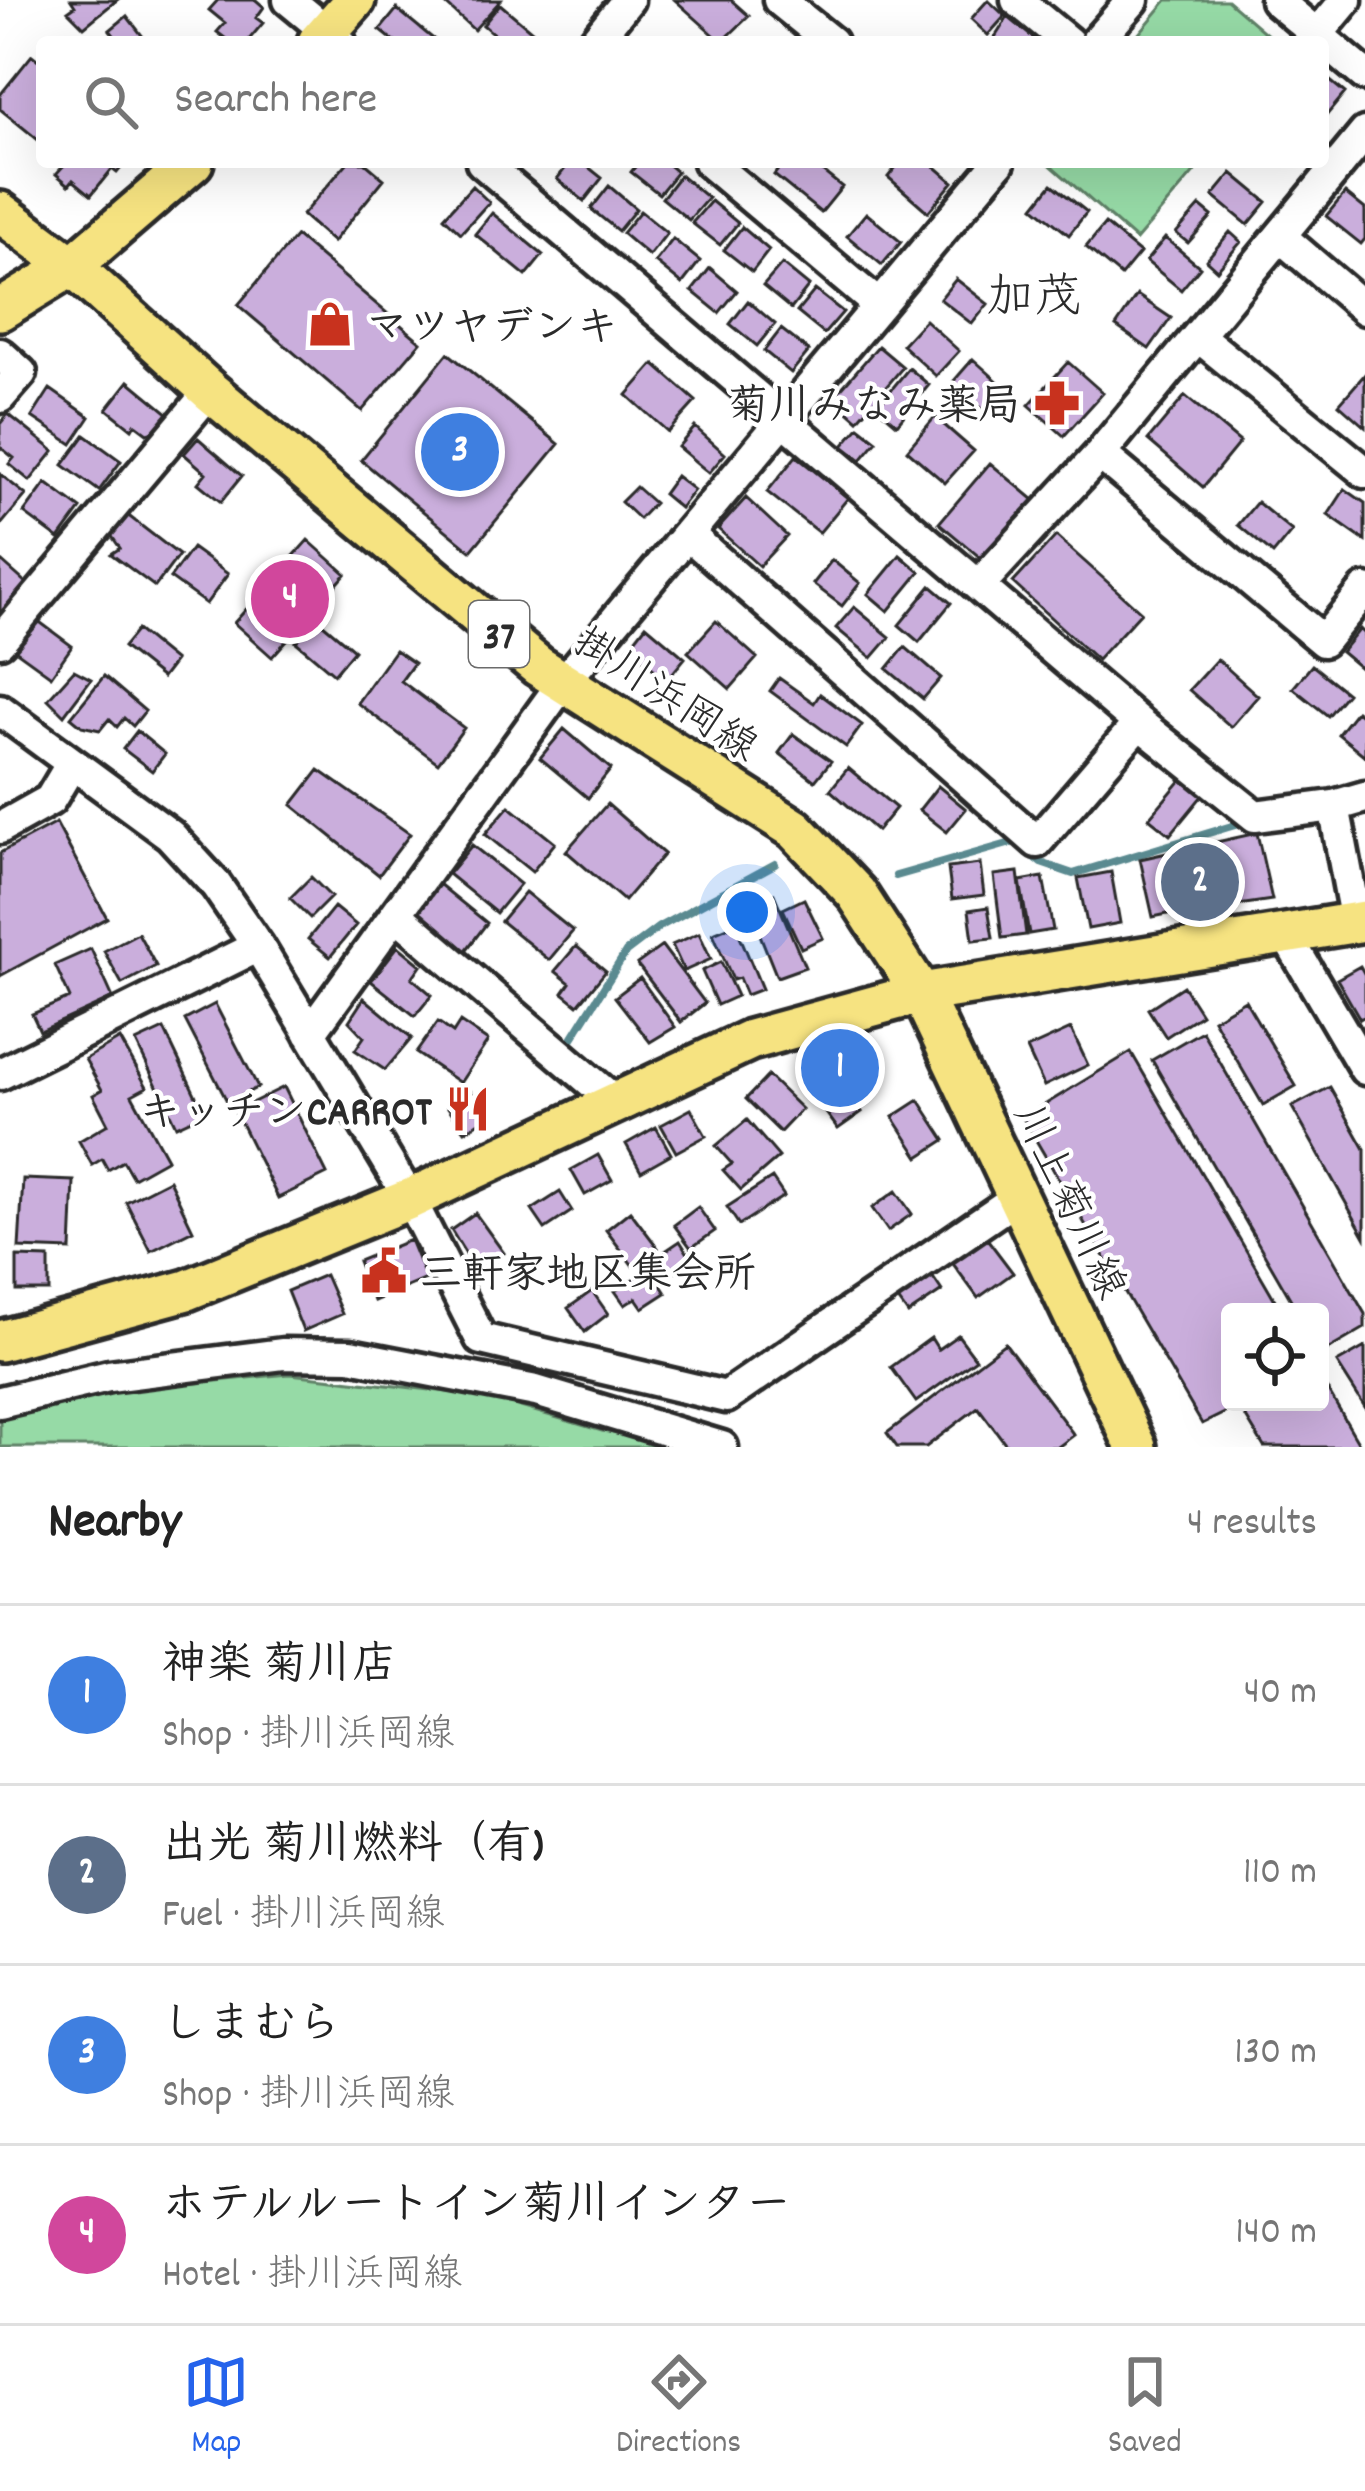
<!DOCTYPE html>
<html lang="en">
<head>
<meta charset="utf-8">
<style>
	body { margin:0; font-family:Dekko,"Klee One",sans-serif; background:#f6f6f6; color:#222 }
	.controls { position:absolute; right:36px; bottom:36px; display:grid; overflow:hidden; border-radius:12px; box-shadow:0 12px 48px #0002 }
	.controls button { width:108px; height:108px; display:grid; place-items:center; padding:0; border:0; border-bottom:3px solid #e0e0e0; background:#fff; color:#222; font:60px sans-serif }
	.you { position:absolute; left:747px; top:912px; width:42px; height:42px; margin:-30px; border:9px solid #fff; border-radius:50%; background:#1a73e8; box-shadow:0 0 0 18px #1a73e833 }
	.badge { display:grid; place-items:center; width:78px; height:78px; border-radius:50%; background:#2563eb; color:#fff; font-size:39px; font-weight:700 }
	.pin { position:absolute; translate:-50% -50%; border:6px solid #fff; box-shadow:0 3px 12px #0006 }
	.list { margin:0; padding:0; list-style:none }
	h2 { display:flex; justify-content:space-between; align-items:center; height:156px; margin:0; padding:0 48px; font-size:51px }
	h2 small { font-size:39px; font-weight:400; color:#767676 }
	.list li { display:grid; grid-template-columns:78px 1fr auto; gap:36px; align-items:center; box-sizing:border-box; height:180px; padding:0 48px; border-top:3px solid #e0e0e0 }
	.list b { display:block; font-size:45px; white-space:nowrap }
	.list p { margin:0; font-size:39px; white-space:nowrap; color:#767676 }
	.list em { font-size:39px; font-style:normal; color:#767676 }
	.icon { flex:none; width:66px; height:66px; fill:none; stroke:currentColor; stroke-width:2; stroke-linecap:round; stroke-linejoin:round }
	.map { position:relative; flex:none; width:1365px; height:1447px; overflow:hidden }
	.search { position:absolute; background:#fff; box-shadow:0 12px 48px #0002; left:36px; right:36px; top:36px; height:132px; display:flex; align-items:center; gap:30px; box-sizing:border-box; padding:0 42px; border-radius:12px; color:#767676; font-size:45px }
	.sheet { height:876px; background:#fff }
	nav { display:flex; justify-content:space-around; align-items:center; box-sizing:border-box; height:168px; border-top:3px solid #e0e0e0; background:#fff; font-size:33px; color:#767676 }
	nav a { display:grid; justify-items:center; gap:6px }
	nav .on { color:#2563eb }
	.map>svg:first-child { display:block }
	.green { fill:#96daa6; stroke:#608268; stroke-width:3 }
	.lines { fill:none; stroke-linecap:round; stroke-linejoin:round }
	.stream { stroke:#5a8a90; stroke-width:8 }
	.building { fill:#caaedc; stroke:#2b2b2b; stroke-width:3 }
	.minor-casing { stroke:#2b2b2b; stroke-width:39 }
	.major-casing { stroke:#2b2b2b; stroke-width:48 }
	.minor { stroke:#fff; stroke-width:30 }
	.major { stroke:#f6e381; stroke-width:39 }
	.labels { text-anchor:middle; stroke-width:9; stroke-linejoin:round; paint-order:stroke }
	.shield { fill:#fff; stroke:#6b6b6b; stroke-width:3 }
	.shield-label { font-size:39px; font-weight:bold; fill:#2b2b2b }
	.poi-label { font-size:42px; font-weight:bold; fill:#2b2b2b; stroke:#fff; text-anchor:start }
	.street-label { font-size:42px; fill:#2b2b2b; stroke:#fff }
	.quarter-label { font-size:48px; fill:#2b2b2b; stroke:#fff }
</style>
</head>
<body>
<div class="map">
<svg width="1365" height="1447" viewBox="0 0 1365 1447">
	<rect width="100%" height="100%" fill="#fff"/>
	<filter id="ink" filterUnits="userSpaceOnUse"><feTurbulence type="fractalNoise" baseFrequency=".00833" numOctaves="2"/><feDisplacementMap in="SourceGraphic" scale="24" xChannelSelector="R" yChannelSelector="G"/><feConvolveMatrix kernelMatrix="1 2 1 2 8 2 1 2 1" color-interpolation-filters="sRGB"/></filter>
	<g filter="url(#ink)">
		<!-- green -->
		<path class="green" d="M1167,0H1227L1276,42H1132Z
			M1047,162H1203L1136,240Z
			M290,1374L483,1396L602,1431L694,1447H0V1418L88,1393Z"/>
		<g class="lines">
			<!-- stream -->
			<path class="stream" d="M896,876L1015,842L1041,863L1073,874L1245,822
				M569,1043L626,952L659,927L775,864"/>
		</g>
		<!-- building -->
		<path class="building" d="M71,0H117L84,27L68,11L75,6Z
			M218,0H256L264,7L256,18L263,23L247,42H230L217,32L225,23L209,10Z
			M441,0H501L474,30Z
			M675,0H731L749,16L722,42Z
			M988,0L1005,16L988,35L971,19Z
			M500,4L545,42H503L483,25Z
			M397,9L437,42H395L380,30Z
			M127,16L144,38L139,42H119L110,30Z
			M1008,17L1038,42H992Z
			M32,55L42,63V143L0,109V95Z
			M1323,75L1345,93L1326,116L1323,114Z
			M67,162H126L117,173L112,169L91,195L73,180L69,185L56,174Z
			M348,162H364L384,179L333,242L302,215Z
			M570,162H582L602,178L584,201L557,179Z
			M639,162H665L677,172L659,194L631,172Z
			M784,162H811L842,187L821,213L774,175Z
			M900,162H930L953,182L928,212L888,177Z
			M1232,173L1267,202L1248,225L1213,196Z
			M680,175L708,198L689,220L662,198Z
			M1052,184L1087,212L1069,235L1034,207Z
			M472,186L489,202L461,233L444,217Z
			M609,186L636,209L618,231L591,209Z
			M1345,193L1365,209V239L1361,244L1326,216Z
			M711,201L738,223L720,245L692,223Z
			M1200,206L1212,216L1188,243L1176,233Z
			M640,211L667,233L649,256L622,233Z
			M492,213L543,255L526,276L475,234Z
			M866,213L901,242L882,265L847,236Z
			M1105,224L1140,253L1121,276L1086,247Z
			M742,227L769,250L752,272L724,250Z
			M1230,232L1241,242L1217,270L1206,260Z
			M296,236L421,342L362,411L238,305Z
			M1165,238L1200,267L1181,290L1146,261Z
			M673,239L700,261L682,284L655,262Z
			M782,264L809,286L791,309L763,286Z
			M710,268L737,291L719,313L692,291Z
			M956,279L988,304L972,324L940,299Z
			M815,290L843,312L824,334L797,312Z
			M1137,295L1171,318L1149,349L1116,326Z
			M748,301L775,324L757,346L730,324Z
			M925,320L959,351L936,376L902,345Z
			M781,329L809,351L791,373L764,351Z
			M878,346L903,367L858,420L833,398Z
			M448,353L559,444L471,551L361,460Z
			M973,359L1010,392L989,415L952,383Z
			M1068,362L1103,393L1064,436L1029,405Z
			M654,364L696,401L668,432L627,395Z
			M909,368L929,385L897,424L877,407Z
			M1365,374V427L1339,404Z
			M129,381L169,414L157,430L147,433L135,424L132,429L107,409Z
			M50,389L90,417L72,444L32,417Z
			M1185,396L1240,442L1203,487L1148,440Z
			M8,414L54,451L30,481L9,464L14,458L0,447V424Z
			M935,417L974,451L945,483L907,450Z
			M695,427L725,454L709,473L678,447Z
			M859,427L877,441L861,460L843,446Z
			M85,435L121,461L99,491L63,465Z
			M198,438L242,476L221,502L198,483L206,473L184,454Z
			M796,456L848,498L819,533L767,492Z
			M990,463L1034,500L983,560L939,523Z
			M0,474L26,495L0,526Z
			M676,476L694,490L680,508L663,494Z
			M46,483L81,509L59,539L24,513Z
			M636,487L654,503L639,519L621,502Z
			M1345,489L1365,503V541L1328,515Z
			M746,498L787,536L759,566L718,529Z
			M1257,502L1292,531L1273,554L1238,525Z
			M126,514L179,555L155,587L111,554L120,548L111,535Z
			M1056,536L1141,612L1097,660L1013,583Z
			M308,540L346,574L272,657L234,623Z
			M192,548L228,574L206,604L170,578Z
			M900,555L920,572L888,611L868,594Z
			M0,560L28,585L0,617Z
			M832,560L860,583L842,606L813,584Z
			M931,586L951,603L919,642L899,625Z
			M854,607L890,637L872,658L836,628Z
			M316,618L354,650L334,674L296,642Z
			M37,620L72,646L51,676L15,650Z
			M716,621L757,658L730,689L688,652Z
			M646,625L685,658L667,680L628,648Z
			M1360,629L1365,634V672L1341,652Z
			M137,630L175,661L162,678L123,647Z
			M905,647L941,678L923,699L887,669Z
			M395,650L414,663L401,681L464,728L438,763L357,703Z
			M1217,659L1258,696L1231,727L1189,690Z
			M1312,665L1347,693L1328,716L1293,688Z
			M74,670L91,679L64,715L48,699Z
			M104,676L145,711L133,726L124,718L117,727L109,719L100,730L82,726L71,717Z
			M779,678L814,703L820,694L862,725L846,747L770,691Z
			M1356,711L1365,718V756L1338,734Z
			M564,729L611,769L588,798L540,758Z
			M137,731L165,754L152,771L123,749Z
			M793,734L831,761L815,781L779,753Z
			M848,768L896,808L877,831L830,790Z
			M319,770L410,834L379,875L292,805Z
			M1182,779L1202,796L1170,835L1149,818Z
			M938,786L966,809L947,832L919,810Z
			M607,804L664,854L624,901L566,851Z
			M509,806L555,843L532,872L485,834Z
			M56,823L107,918L0,976V853Z
			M1257,833L1272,900L1225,907L1219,884L1178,894L1182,911L1153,917L1140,859Z
			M472,845L520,884L496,913L448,874Z
			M980,864L984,895L952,899L948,868Z
			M1018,872L1026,935L1002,938L994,875Z
			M1111,872L1120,923L1088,929L1078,878Z
			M311,877L331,897L310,918L290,898Z
			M1043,877L1053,930L1029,934L1020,881Z
			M439,884L487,923L464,953L416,913Z
			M525,892L573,931L549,960L501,921Z
			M774,894L805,967L777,977L748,905Z
			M804,899L823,938L801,948L783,909Z
			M334,907L356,925L330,957L308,939Z
			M988,907L993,938L973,940L969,910Z
			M735,924L762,989L746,995L739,978L733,980L713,933Z
			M138,933L156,966L122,984L104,951Z
			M699,933L711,959L684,971L672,945Z
			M398,946L421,965L412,978L432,995L415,1016L371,981Z
			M576,946L606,971L578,1005L563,993L570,983L555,971Z
			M662,946L705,1003L681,1022L637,964Z
			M91,949L113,998L40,1031L32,1014L70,998L55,965Z
			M721,962L737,996L717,1005L702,971Z
			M1360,966L1365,975V1016L1360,1019L1337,979Z
			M640,978L675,1027L650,1042L615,997Z
			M1183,986L1201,1014L1166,1037L1148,1009Z
			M364,998L412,1038L385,1070L355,1050L364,1037L349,1021Z
			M1245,1000L1296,1086L1263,1105L1213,1019Z
			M215,1004L258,1087L228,1103L185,1020Z
			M438,1022L453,1033L460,1022L488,1041L460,1083L416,1053Z
			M164,1029L204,1113L176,1126L136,1042Z
			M1071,1029L1088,1065L1044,1086L1027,1049Z
			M1202,1031L1365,1314V1328L1322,1353L1320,1312H1298L1152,1060Z
			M120,1039L147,1087L132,1095L167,1159L133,1178L123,1161L108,1170L102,1159L92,1165L79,1141L108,1124L93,1095L102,1090L85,1059Z
			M858,1041L873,1064L821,1096L807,1074Z
			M1131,1052L1282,1312H1230V1402H1320V1377L1361,1447H1264L1239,1406L1202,1424L1023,1118Z
			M768,1076L802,1109L780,1132L746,1099Z
			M284,1087L327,1174L278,1198L235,1111Z
			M1330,1087L1365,1149V1237L1292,1107Z
			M469,1089L490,1116L465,1131L447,1106Z
			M845,1089L862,1112L838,1129L821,1106Z
			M919,1100L945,1140L919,1157L893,1117Z
			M691,1109L706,1136L676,1152L661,1125Z
			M747,1120L779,1157L741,1190L723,1170L732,1164L716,1146Z
			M656,1127L671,1154L641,1171L626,1144Z
			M598,1155L612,1180L585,1195L571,1170Z
			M772,1178L784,1196L739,1225L727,1207Z
			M23,1179L74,1181L71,1250L19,1248Z
			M169,1180L193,1230L151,1251L126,1202Z
			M896,1191L912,1214L888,1231L872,1208Z
			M560,1192L572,1211L545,1229L532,1210Z
			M698,1207L715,1231L691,1248L674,1225Z
			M630,1211L658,1248L633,1266L606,1230Z
			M475,1213L504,1253L478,1274L451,1230Z
			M985,1236L1013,1273L978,1298L951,1261Z
			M410,1240L426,1279L374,1301L358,1261Z
			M680,1241L692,1260L667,1277L655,1258Z
			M17,1257L49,1258V1291H17Z
			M650,1268L666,1293L643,1308L636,1298L625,1305L615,1291Z
			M325,1275L342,1314L303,1331L287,1291Z
			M932,1276L942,1291L908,1314L898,1300Z
			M592,1291L608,1314L585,1332L568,1308Z
			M958,1335L976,1359L916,1402L891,1367L931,1338L938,1349Z
			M1005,1343L1074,1435L1058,1447H1008L978,1407L926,1447H897L887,1433Z
			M1365,1347V1407L1337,1363Z"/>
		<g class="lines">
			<!-- minor casing -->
			<g class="minor-casing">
				<path id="minor" d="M289,0L340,42
					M779,0L831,42
					M1017,0L1068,42
					M1276,0L1365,75
					M1316,36L1346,0
					M594,42L628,0
					M1096,42L1133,0
					M482,162L1139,723L1255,816L1334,806L1365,797
					M709,162L877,304
					M1280,236L1365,309
					M1198,336L1365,472
					M0,354L21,373L0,397
					M1100,454L1323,641L1365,590
					M689,535L1037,842L1139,723
					M980,584L1100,454L1365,133
					M0,641L210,391
					M0,710L170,835L216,885L258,946L410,1199L481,1339L726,1397L1018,1197
					M1334,806L1356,922
					M0,828L50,800L72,763
					M398,916L614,1101
					M1286,935L1365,1069
					M310,1033L562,684L999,162
					M0,1074L258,946
					M0,1402L109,1376L283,1354L350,1355L536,1391L722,1447"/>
			</g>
			<!-- major casing -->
			<g class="major-casing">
				<path id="major" d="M318,42L355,0
					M0,212L72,266L210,391L538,666L795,829L856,893L921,993L1136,1447
					M0,310L72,266L193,162
					M0,1341L187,1290L410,1199L750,1040L921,993L1365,921"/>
			</g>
			<!-- minor -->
			<use href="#minor" class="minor"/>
			<!-- major -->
			<use href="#major" class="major"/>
		</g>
	</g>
	<!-- icons -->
	<defs>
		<g id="shop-bare" transform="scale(3.6)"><path d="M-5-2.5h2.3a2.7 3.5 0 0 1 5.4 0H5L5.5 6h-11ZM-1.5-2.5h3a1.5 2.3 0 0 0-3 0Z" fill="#c8321e" stroke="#fff" stroke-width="2.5" paint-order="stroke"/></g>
		<g id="pharmacy-bare" transform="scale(3.6)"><path d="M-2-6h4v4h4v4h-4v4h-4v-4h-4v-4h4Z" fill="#c8321e" stroke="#fff" stroke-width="2.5" paint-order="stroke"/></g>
		<g id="restaurant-bare" transform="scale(3.6)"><path d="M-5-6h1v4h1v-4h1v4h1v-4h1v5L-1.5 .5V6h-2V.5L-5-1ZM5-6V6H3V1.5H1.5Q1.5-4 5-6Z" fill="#c8321e" stroke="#fff" stroke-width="2.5" paint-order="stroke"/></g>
		<g id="civic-bare" transform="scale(3.6)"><path d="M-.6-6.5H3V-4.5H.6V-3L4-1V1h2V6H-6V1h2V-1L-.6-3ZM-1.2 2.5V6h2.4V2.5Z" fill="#c8321e" stroke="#fff" stroke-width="2.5" paint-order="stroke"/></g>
	</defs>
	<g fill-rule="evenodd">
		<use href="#shop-bare" x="330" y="324"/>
		<use href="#pharmacy-bare" x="1057" y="403"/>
		<use href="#restaurant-bare" x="468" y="1109"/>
		<use href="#civic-bare" x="384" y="1271"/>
	</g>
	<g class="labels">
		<!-- shield labels -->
		<rect class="shield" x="469" y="601" width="60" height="66" rx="9"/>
		<g class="shield-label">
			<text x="499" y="648">37</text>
		</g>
		<!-- poi labels -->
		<g class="poi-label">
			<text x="366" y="339">マツヤデンキ</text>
			<text x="1021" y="418" text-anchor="end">菊川みなみ薬局</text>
			<text x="432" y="1124" text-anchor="end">キッチンCARROT</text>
			<text x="420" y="1286">三軒家地区集会所</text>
		</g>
		<!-- street labels -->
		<g class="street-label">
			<text transform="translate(667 692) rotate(33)" y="15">掛川浜岡線</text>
			<text transform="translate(1072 1200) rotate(65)" y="15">川上菊川線</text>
		</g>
		<!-- quarter labels -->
		<g class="quarter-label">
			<text x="1034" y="311">加茂</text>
		</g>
	</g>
</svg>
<div class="controls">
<button><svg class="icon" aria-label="locate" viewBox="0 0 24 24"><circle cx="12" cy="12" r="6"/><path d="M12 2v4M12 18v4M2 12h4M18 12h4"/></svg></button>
</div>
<div class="you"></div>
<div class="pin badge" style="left:840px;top:1068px;background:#3f7fe0">1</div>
<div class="pin badge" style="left:1200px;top:882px;background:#5c6f8a">2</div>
<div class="pin badge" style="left:460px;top:452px;background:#3f7fe0">3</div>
<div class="pin badge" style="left:290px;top:599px;background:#d1479c">4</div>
<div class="search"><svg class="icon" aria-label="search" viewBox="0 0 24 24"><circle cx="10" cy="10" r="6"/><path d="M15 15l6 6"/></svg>Search here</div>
</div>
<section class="sheet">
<h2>Nearby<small>4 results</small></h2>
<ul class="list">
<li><span class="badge" style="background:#3f7fe0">1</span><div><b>神楽 菊川店</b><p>Shop · 掛川浜岡線</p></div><em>40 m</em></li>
<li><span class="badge" style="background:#5c6f8a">2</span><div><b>出光 菊川燃料（有)</b><p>Fuel · 掛川浜岡線</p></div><em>110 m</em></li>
<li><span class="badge" style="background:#3f7fe0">3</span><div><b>しまむら</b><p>Shop · 掛川浜岡線</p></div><em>130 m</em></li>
<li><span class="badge" style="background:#d1479c">4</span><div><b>ホテルルートイン菊川インター</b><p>Hotel · 掛川浜岡線</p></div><em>140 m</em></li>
</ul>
</section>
<nav>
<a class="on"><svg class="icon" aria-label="map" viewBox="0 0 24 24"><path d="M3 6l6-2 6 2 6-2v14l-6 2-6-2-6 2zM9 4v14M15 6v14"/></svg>Map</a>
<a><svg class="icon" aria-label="directions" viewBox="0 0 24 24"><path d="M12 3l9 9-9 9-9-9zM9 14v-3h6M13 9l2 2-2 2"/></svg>Directions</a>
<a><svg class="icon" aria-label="saved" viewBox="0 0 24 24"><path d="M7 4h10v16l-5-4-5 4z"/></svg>Saved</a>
</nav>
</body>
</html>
